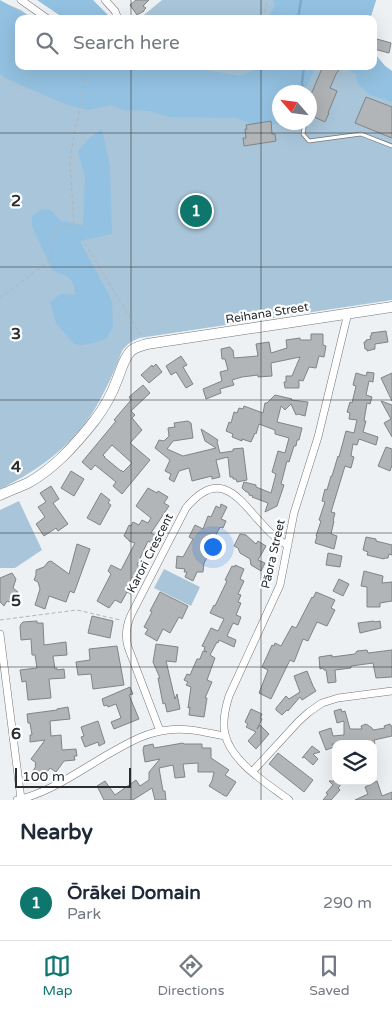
<!DOCTYPE html>
<html lang="en">
<head>
<meta charset="utf-8">
<style>
	body { margin:0; font-family:"Varela Round",sans-serif; background:#f6f6f7; color:#1f2937 }
	.controls { position:absolute; right:15px; bottom:15px; display:grid; overflow:hidden; border-radius:10px; box-shadow:0 5px 20px #0002 }
	.controls button { width:45px; height:45px; display:grid; place-items:center; padding:0; border:0; border-bottom:1px solid #e0e1e3; background:#fff; color:#1f2937; font:25px sans-serif }
	.compass { position:absolute; left:272px; top:85px; width:45px; height:45px; border-radius:50%; background:#fff; box-shadow:0 5px 20px #0002; rotate:298deg }
	.scale { position:absolute; left:15px; bottom:12px; width:116px; box-sizing:border-box; padding-left:5px; border:2px solid #2b2c2d; border-top:0; font-size:14px; line-height:18px; white-space:nowrap; color:#2b2c2d; -webkit-text-stroke:4px #fdfeff; paint-order:stroke }
	.you { position:absolute; left:212px; top:546px; width:18px; height:18px; margin:-12px; border:4px solid #fff; border-radius:50%; background:#1a73e8; box-shadow:0 0 0 8px #1a73e833 }
	.badge { display:grid; place-items:center; width:32px; height:32px; border-radius:50%; background:#0f766e; color:#fff; font-size:16px; font-weight:700 }
	.pin { position:absolute; translate:-50% -50%; border:2px solid #fff; box-shadow:0 1px 5px #0006 }
	.list { margin:0; padding:0; list-style:none }
	h2 { display:flex; justify-content:space-between; align-items:center; height:65px; margin:0; padding:0 20px; font-size:21px }
	h2 small { font-size:16px; font-weight:400; color:#747a83 }
	.list li { display:grid; grid-template-columns:32px 1fr auto; gap:15px; align-items:center; box-sizing:border-box; height:75px; padding:0 20px; border-top:1px solid #e0e1e3 }
	.list b { display:block; font-size:19px; white-space:nowrap }
	.list p { margin:0; font-size:16px; white-space:nowrap; color:#747a83 }
	.list em { font-size:16px; font-style:normal; color:#747a83 }
	.icon { flex:none; width:28px; height:28px; fill:none; stroke:currentColor; stroke-width:2; stroke-linecap:round; stroke-linejoin:round }
	.map { position:relative; flex:none; width:392px; height:800px; overflow:hidden }
	.search { position:absolute; background:#fff; box-shadow:0 5px 20px #0002; left:15px; right:15px; top:15px; height:55px; display:flex; align-items:center; gap:12px; box-sizing:border-box; padding:0 18px; border-radius:10px; color:#747a83; font-size:19px }
	.sheet { height:140px; background:#fff }
	nav { display:flex; justify-content:space-around; align-items:center; box-sizing:border-box; height:70px; border-top:1px solid #e0e1e3; background:#fff; font-size:14px; color:#747a83 }
	nav a { display:grid; justify-items:center; gap:2px }
	nav .on { color:#0f766e }
	.map>svg:first-child { display:block }
	.green { fill:#a9c5d9; fill-rule:evenodd }
	.forest { fill:#93c1e1 }
	.lines { fill:none; stroke-linecap:round; stroke-linejoin:round }
	.stream { stroke:#7eabcb; stroke-width:2.5 }
	.building { fill:#b2b5b7; stroke:#818486; fill-rule:evenodd }
	.lane-casing { stroke:#747779; stroke-width:4.5 }
	.street-casing { stroke:#747779; stroke-width:8 }
	.secondary-casing { stroke:#747779; stroke-width:11 }
	.path { stroke:#b3b5b7; stroke-width:1; stroke-dasharray:4 2.5; stroke-linecap:butt }
	.lane { stroke:#fff; stroke-width:3 }
	.street { stroke:#fff; stroke-width:7 }
	.secondary { stroke:#fff; stroke-width:10 }
	.grid { fill:none; stroke:#2b2c2d; stroke-width:1; stroke-opacity:0.55 }
	.labels { text-anchor:middle; stroke-width:4.5; stroke-linejoin:round; paint-order:stroke }
	.street-label { font-size:12px; fill:#2b2c2d; stroke:#fdfeff }
	.grid-label { font-size:16px; text-anchor:middle; font-weight:bold; fill:#2b2c2d; stroke:#fdfeff; stroke-width:4.5; stroke-linejoin:round; paint-order:stroke }
</style>
</head>
<body>
<div class="map">
<svg width="392" height="800" viewBox="0 0 392 800">
	<rect width="100%" height="100%" fill="#eef1f3"/>
	<!-- green -->
	<path class="green" d="M162,0H376L370,19H139Z
		M0,1L21,10L33,19H19V66H373V52L385,66L392,71V300L139,338C132,341 127,344 122,351C117,364 112,377 105,390C83,437 46,467 0,489ZM280,92H310V122H280Z
		M19,501L42,550L15,568H0V510Z
		M164,569L200,587L191,606L154,588Z"/>
	<!-- forest -->
	<path class="forest" d="M0,0L33,19H19V66H183L240,76L264,66H316L304,92H280V122L283,123L260,128L237,118L169,117L149,111L123,110L111,105L88,110L65,104L5,78L0,74Z
		M37,0H93L109,16V19H65Z
		M273,0H376L370,19H268V17L275,6Z
		M373,52L385,66L392,71V102L384,99L370,95L357,83L356,74L341,66H373Z
		M102,129L110,166L112,234L80,241L112,301L113,326L107,338L94,343L80,345L74,344L56,323L50,302L61,294L75,295C75,277 66,276 52,270L32,226V216L42,209L51,210L61,221L83,225L85,177L78,152L88,139Z"/>
	<g class="lines">
		<!-- stream -->
		<path class="stream" d="M298,19L301,0
			M303,92L302,83L304,66"/>
	</g>
	<!-- building -->
	<path class="building" d="M136,0H149L143,6L146,8L144,10V11L137,15L130,5Z
		M377,39L391,43L389,53L374,49Z
		M323,66H342L336,74L330,88L337,91L328,113H329L325,122L310,115V97Z
		M366,97L392,107V138L355,123Z
		M271,121L272,134H275L276,141L244,146L243,138H246L245,129H247L246,125Z
		M386,331L388,342L375,344V349L367,351V349H365L364,342H366V340L371,339L370,336L372,335L371,333Z
		M311,334H323V345L326,346L324,357L319,356L316,368L309,367L303,381L299,380V388H285L284,382H286V376H292L300,357L271,363L272,376L258,377V375L242,377L232,380L234,385L220,389L221,393L206,399L203,389L222,381L220,372L228,370L225,359H222L221,349L230,347L232,350H233L234,358L258,356L256,344L269,342L271,353L287,348L286,340L300,338V340H311Z
		M181,356L187,365L183,367L193,384L186,388L176,372L171,375L166,366Z
		M156,364L162,372L149,383L141,375L152,365L153,367Z
		M367,372L374,373L373,382L369,381L366,395L372,397L370,404L367,403L364,421H366L363,432L378,437L376,445L359,439L357,445L353,444L351,456L354,457L351,468L345,466L331,512L335,513L333,521H334L331,534L337,536L334,549L315,543L317,536H316L321,521L319,520L325,502L322,501L325,489L327,490L331,476H332L338,456L339,457L346,431L354,433L357,420L349,419L350,413L347,412L350,402L352,403L356,386L353,385L356,373L366,376Z
		M392,373V401L381,378Z
		M143,385L150,393L131,411L135,415L132,418L142,430L130,443L150,460L122,494L113,486L116,482L95,465L91,470L82,462L116,421L114,420L131,400L129,397ZM112,445L132,463L123,472L121,470V471L104,457H105L103,455Z
		M275,395L292,399L291,400L308,402L305,416L298,414L296,415L291,404L285,410L281,406L277,422L302,428L299,440H297L296,446H294L289,462L287,461L281,484L284,485L277,506L265,512L268,503L252,497L253,496L249,495V493L245,491L242,488L244,482L256,485V487L271,493L276,474L272,472L278,451L285,453L289,438L275,434V430L259,424L256,434L255,433L251,442L242,439V441L232,437L233,434L226,431L229,422L231,423L234,412L237,413L239,408L243,409L244,406L263,413L265,403H267Z
		M381,401L392,405V437L384,423L391,419Z
		M188,421L191,423L193,438L173,441L167,449L183,456L216,448L205,441L201,429L218,440L217,442L220,453L233,451V449L243,448L247,480L237,482L236,479H233V477H230L228,457L216,460L220,477L212,479V476L192,481L189,468L179,471L174,482L169,479L171,474L165,471L170,460L155,448L159,440L164,441L169,436L168,428L175,427L174,423Z
		M386,447L392,449V465L390,471L378,466Z
		M71,471L84,479L74,496L61,488Z
		M51,486L59,499L53,503L68,524L58,531L56,528L44,536L36,524L45,517L38,507L46,502L40,493Z
		M148,488L157,493L158,491L168,497L164,503L169,506L151,533L158,537L155,545L148,541L137,565L141,567L132,585L135,587L131,594L127,592L121,603L115,600L109,608L97,601L111,574L108,571L111,565L121,570L134,545L135,543L129,541V540L126,538V537L124,536L129,525L131,526L133,522L139,525L142,520L148,523L151,518L136,506Z
		M101,493L110,500L108,503L111,505L100,525L87,518Z
		M221,504L227,507L221,519L226,521L223,528L220,527L215,537L217,538L213,546H214L204,563L203,572H197L193,581L185,577L187,572H184L185,569L176,568L177,556L183,557L193,539L189,537L195,525L203,529L208,516L211,517L216,506L220,508Z
		M240,534L246,535L256,544L258,541L266,546L258,560L265,563L261,571L251,565L250,559L240,553L238,548L234,546Z
		M366,537L376,539V541L392,545V555L389,554L388,558H385L384,559L367,555L368,552L363,550Z
		M77,544L90,549L74,593L70,591L66,602L49,596L45,609L35,605L40,589L38,582L34,580L36,575V570L44,567L48,562L51,561L69,574Z
		M328,553L342,556L340,567L326,565Z
		M235,565L244,569L240,579L244,581L238,594L241,595L238,602L241,603L236,615L241,617L238,625L233,623L227,636L236,640L234,647L219,640L218,643L217,642L210,655L215,658L207,680L212,682L205,698H207L204,717L189,715L190,707L188,708L191,687L186,685L188,682L184,680L187,674L190,675L197,659H200L203,651L207,652L204,650L205,647L202,646L211,628L218,631L224,619L210,613L214,605L215,606L227,581L225,580L232,566L235,567Z
		M364,571L383,576L382,583L392,582V601L380,603V607H367V587L361,586Z
		M12,573L16,579L13,588L18,592L9,602L7,601L4,606L0,602V578Z
		M339,579L349,584L343,596L333,591Z
		M160,592L188,606L182,619L179,617L170,633L163,629L157,641L145,634L148,629L144,627L152,612L150,611Z
		M316,592L335,600L331,608L335,610L327,626L317,622L308,641L303,639L294,662L290,660L271,699L259,693L268,670L262,667L272,645L274,646L275,643L281,646L292,626L296,628L312,597L313,598Z
		M92,616L113,621L110,638L88,633Z
		M37,621V623H43L44,645L66,642L67,655L53,656L55,669L57,668V670L64,669L65,678L49,679L51,698L28,700L26,681L22,682L20,670L37,668L35,655H32L31,639L21,640L20,627L21,624L23,622Z
		M374,621L375,622L380,621L381,628L360,633L358,623Z
		M156,644L178,647L176,662L166,661L175,699L177,694L180,709L167,712L165,703L163,704L158,678H160L153,662Z
		M117,646L124,685L93,689L91,674L78,675L76,662L90,660L89,649Z
		M367,650L368,653L392,650V677L376,678L373,663L351,666V668L335,670L336,682L328,683L326,670H324L323,668L320,669L319,657L332,655V657L355,654L357,651Z
		M307,671L313,686L316,691L302,700L300,697L288,711L287,710L282,715L276,710V708L286,696L289,699L300,692L294,676Z
		M130,687L133,694L129,695L139,719L114,729L111,722L121,718L116,704L108,707L107,705L104,706L102,699Z
		M68,707L70,719L50,721L51,736L61,735L62,750L76,749L77,756H74L75,760L64,761L56,772L50,768L44,776L42,774L40,776L33,771L36,766L35,765L36,763L31,759L45,740L30,742V735H32L30,723H28L27,714L57,710V709Z
		M251,709L262,714L260,718L262,719L257,729L260,725L269,734L256,749L248,741L256,732L246,727L248,724L245,722Z
		M341,709L342,712L345,711L350,729H362L361,726L366,724L372,728L373,730L385,728L384,726L390,724L391,726H392V736L374,740L375,744H332L334,747L326,750L319,732L331,728L333,736L344,735V721L337,723L334,711Z
		M98,721L105,743L99,746L98,742L85,747L81,737L84,736L81,727Z
		M183,743L184,744H202V748H211V758L229,770L225,775L236,782L227,796H225L209,786L212,781L214,772H198V763L183,764L185,777L175,778L173,765L159,768L163,791H165L166,800H155L152,788L133,800H104L97,786L105,781L115,795L136,780L140,786L149,780V772L160,759L145,762L143,750L144,746L153,744L154,748Z
		M312,746L320,752L313,754L318,759L313,765L304,757L302,758Z
		M278,753L313,780L304,792L269,764Z
		M329,781H344L338,788L340,790L331,800H323L328,794L326,793L333,785Z
		M377,781L382,796L392,792V800H355L368,794L365,787Z"/>
	<g class="lines">
		<!-- lane casing -->
		<g class="lane-casing">
			<path id="lane" d="M305,122L303,134L309,141L361,134L392,146"/>
		</g>
		<!-- street casing -->
		<g class="street-casing">
			<path id="street" d="M21,0L48,19
				M105,0L115,11L118,19
				M0,634L21,799
				M160,731L128,647C125,636 126,626 131,615L186,508C225,460 245,511 273,535C277,539 283,542 288,546
				M252,772L299,721L309,712L322,703L338,698L392,691
				M17,800C50,793 82,769 112,752C130,742 147,732 168,730C187,727 207,733 225,736
				M289,800C268,784 231,762 225,734C222,722 225,709 229,696L280,585L294,513L318,437L348,313"/>
		</g>
		<!-- secondary casing -->
		<g class="secondary-casing">
			<path id="secondary" d="M0,495C9,491 19,487 28,483C55,468 76,444 95,420C104,408 112,394 117,380C121,371 123,360 130,352C134,347 141,346 147,344L392,307"/>
		</g>
		<!-- path -->
		<path class="path" d="M262,19L268,0
			M87,66L78,118L75,128L70,162L74,226L142,337
			M0,298C11,289 47,265 52,255C56,246 50,237 55,228L63,225L73,226
			M0,620L77,610L120,620"/>
		<!-- lane -->
		<use href="#lane" class="lane"/>
		<!-- street -->
		<use href="#street" class="street"/>
		<!-- secondary -->
		<use href="#secondary" class="secondary"/>
	</g>
	<!-- grid -->
	<path class="grid" d="M131,0V19M261,0V19M131,66V800M261,66V800M0,133H392M0,267H392M0,400H392M0,533H392M0,667H392"/>
	<g class="labels">
		<!-- street labels -->
		<g class="street-label">
			<text transform="translate(267 313) rotate(-9)" y="4">Reihana Street</text>
			<text transform="translate(150 553) rotate(-63)" y="4">Karori Crescent</text>
			<text transform="translate(273 554) rotate(-77)" y="4">Pāora Street</text>
		</g>
	</g>
	<g class="grid-label">
		<text x="16" y="206">2</text>
		<text x="16" y="339">3</text>
		<text x="16" y="472">4</text>
		<text x="16" y="606">5</text>
		<text x="16" y="739">6</text>
	</g>
</svg>
<div class="controls">
<button><svg class="icon" aria-label="layers" viewBox="0 0 24 24"><path d="M12 4l9 5-9 5-9-5zM3 14l9 5 9-5"/></svg></button>
</div>
<svg class="compass" viewBox="-18 -18 36 36"><path d="M0-13l5 13h-10z" fill="#e53935"/><path d="M0 13l5-13h-10z" fill="#747a83"/></svg>
<div class="scale">100 m</div>
<div class="you"></div>
<div class="pin badge" style="left:196px;top:211px">1</div>
<div class="search"><svg class="icon" aria-label="search" viewBox="0 0 24 24"><circle cx="10" cy="10" r="6"/><path d="M15 15l6 6"/></svg>Search here</div>
</div>
<section class="sheet">
<h2>Nearby<small></small></h2>
<ul class="list">
<li><span class="badge">1</span><div><b>Ōrākei Domain</b><p>Park</p></div><em>290 m</em></li>
</ul>
</section>
<nav>
<a class="on"><svg class="icon" aria-label="map" viewBox="0 0 24 24"><path d="M3 6l6-2 6 2 6-2v14l-6 2-6-2-6 2zM9 4v14M15 6v14"/></svg>Map</a>
<a><svg class="icon" aria-label="directions" viewBox="0 0 24 24"><path d="M12 3l9 9-9 9-9-9zM9 14v-3h6M13 9l2 2-2 2"/></svg>Directions</a>
<a><svg class="icon" aria-label="saved" viewBox="0 0 24 24"><path d="M7 4h10v16l-5-4-5 4z"/></svg>Saved</a>
</nav>
</body>
</html>
